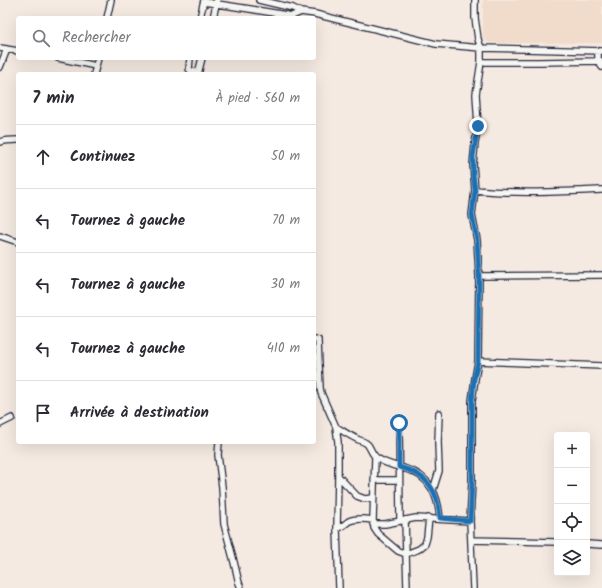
<!DOCTYPE html>
<html lang="fr">
<head>
<meta charset="utf-8">
<style>
	body { margin:0; font-family:Kalam,sans-serif; background:#f7f7f7; color:#2b2b33 }
	.controls { position:absolute; right:12px; bottom:12px; display:grid; overflow:hidden; border-radius:4px; box-shadow:0 4px 16px #0002 }
	.controls button { width:36px; height:36px; display:grid; place-items:center; padding:0; border:0; border-bottom:1px solid #e1e1e2; background:#fff; color:#2b2b33; font:20px sans-serif }
	.stop { position:absolute; width:12px; height:12px; margin:-9px; border:3px solid #1f6fb2; border-radius:50%; background:#fff }
	.stop.end { background:#1f6fb2; border-color:#fff; box-shadow:0 1px 4px #0008 }
	.list { margin:0; padding:0; list-style:none }
	h2 { display:flex; justify-content:space-between; align-items:center; height:52px; margin:0; padding:0 16px; font-size:17px }
	h2 small { font-size:13px; font-weight:400; color:#7c7c81 }
	.list li { display:grid; grid-template-columns:26px 1fr auto; gap:12px; align-items:center; box-sizing:border-box; height:64px; padding:0 16px; border-top:1px solid #e1e1e2 }
	.list b { display:block; font-size:15px; white-space:nowrap }
	.list em { font-size:13px; font-style:normal; color:#7c7c81 }
	.icon { flex:none; width:22px; height:22px; fill:none; stroke:currentColor; stroke-width:2; stroke-linecap:round; stroke-linejoin:round }
	.map { position:relative; flex:none; width:602px; height:588px; overflow:hidden }
	.search { position:absolute; background:#fff; box-shadow:0 4px 16px #0002; left:16px; top:16px; width:300px; height:44px; display:flex; align-items:center; gap:10px; box-sizing:border-box; padding:0 14px; border-radius:4px; color:#7c7c81; font-size:15px }
	.panel { position:absolute; background:#fff; box-shadow:0 4px 16px #0002; left:16px; top:72px; width:300px; height:372px; border-radius:4px }
	.map>svg:first-child { display:block }
	.built { fill:#f1dccc }
	.lines { fill:none; stroke-linecap:round; stroke-linejoin:round }
	.street-casing { stroke:#22223b; stroke-width:8 }
	.street { stroke:#f6f6f2; stroke-width:5.5 }
	.route { stroke:#1f6fb2; stroke-width:5 }
</style>
</head>
<body>
<div class="map">
<svg width="602" height="588" viewBox="0 0 602 588">
	<rect width="100%" height="100%" fill="#f4eae1"/>
	<filter id="ink" filterUnits="userSpaceOnUse"><feTurbulence type="fractalNoise" baseFrequency=".025" numOctaves="2"/><feDisplacementMap in="SourceGraphic" scale="8" xChannelSelector="R" yChannelSelector="G"/><feConvolveMatrix kernelMatrix="1 2 1 2 8 2 1 2 1" color-interpolation-filters="sRGB"/></filter>
	<g filter="url(#ink)">
		<!-- built -->
		<path class="built" d="M483,0H602V43H489L483,38Z"/>
		<g class="lines">
			<!-- street casing -->
			<g class="street-casing">
				<path id="street" d="M259,0L293,8L301,12L315,14L436,44L481,48L602,51
					M204,2L250,9L292,16L301,12
					M107,18L111,0
					M200,18L204,0
					M213,18L217,0
					M0,48L18,51
					M598,51V61L602,67
					M58,58L96,66
					M190,58L189,69L191,71L199,73
					M481,62H539L602,61
					M0,67L7,49
					M94,74L98,58
					M198,74L202,58
					M0,142C6,140 12,140 18,140
					M475,190C517,194 559,192 602,190
					M0,236L18,242
					M479,276L602,275
					M314,339L318,340V342L320,388L321,393L336,427L338,442V476L357,496L365,499L373,498
					M478,361L602,366
					M399,423L400,521
					M0,424L12,418
					M336,427C343,431 350,436 357,439C361,441 366,442 368,445C371,449 372,455 377,458C385,464 396,466 406,469C430,476 438,495 440,519
					M219,442L218,455L222,487L224,524L233,558L239,583L241,588
					M375,457L373,520L374,528L378,534L398,551L406,554L419,549L425,544L427,537L429,518
					M338,476L337,528C343,527 345,524 349,521C356,518 366,519 373,520
					M374,480H399
					M433,490L439,471L438,442L439,413
					M405,520L407,588
					M373,524H385L416,518L470,521
					M337,528L339,588
					M471,540L557,542
					M587,544L602,545
					M473,588L470,521L472,481V401L475,379L478,361L479,276L477,240L472,215L475,190L473,165L475,143L478,126L476,94L481,62V48L478,39L475,18V0"/>
			</g>
			<!-- street -->
			<use href="#street" class="street"/>
		</g>
	</g>
	<g class="lines" filter="url(#ink)">
		<!-- route -->
		<path class="route" d="M399,423V467C428,474 438,491 440,518L470,521L472,481V401L474,379L478,361L479,276L477,240L472,215L475,190L473,174V156L478,126"/>
	</g>
</svg>
<div class="controls">
<button>+</button>
<button>−</button>
<button><svg class="icon" aria-label="locate" viewBox="0 0 24 24"><circle cx="12" cy="12" r="6"/><path d="M12 2v4M12 18v4M2 12h4M18 12h4"/></svg></button>
<button><svg class="icon" aria-label="layers" viewBox="0 0 24 24"><path d="M12 4l9 5-9 5-9-5zM3 14l9 5 9-5"/></svg></button>
</div>
<div class="stop" style="left:399px;top:423px"></div>
<div class="stop end" style="left:478px;top:126px"></div>
<div class="search"><svg class="icon" aria-label="search" viewBox="0 0 24 24"><circle cx="10" cy="10" r="6"/><path d="M15 15l6 6"/></svg>Rechercher</div>
<section class="panel">
<h2>7 min<small>À pied · 560 m</small></h2>
<ul class="list">
<li><svg class="icon" aria-label="ahead" viewBox="0 0 24 24"><path d="M12 20V5M6 11l6-6 6 6"/></svg><div><b>Continuez</b></div><em>50 m</em></li>
<li><svg class="icon" aria-label="left" viewBox="0 0 24 24"><path d="M17 20v-9H6M10 6l-5 5 5 5"/></svg><div><b>Tournez à gauche</b></div><em>70 m</em></li>
<li><svg class="icon" aria-label="left" viewBox="0 0 24 24"><path d="M17 20v-9H6M10 6l-5 5 5 5"/></svg><div><b>Tournez à gauche</b></div><em>30 m</em></li>
<li><svg class="icon" aria-label="left" viewBox="0 0 24 24"><path d="M17 20v-9H6M10 6l-5 5 5 5"/></svg><div><b>Tournez à gauche</b></div><em>410 m</em></li>
<li><svg class="icon" aria-label="arrive" viewBox="0 0 24 24"><path d="M6 21V4h12l-3 4 3 4H6"/></svg><div><b>Arrivée à destination</b></div></li>
</ul>
</section>
</div>
</body>
</html>
